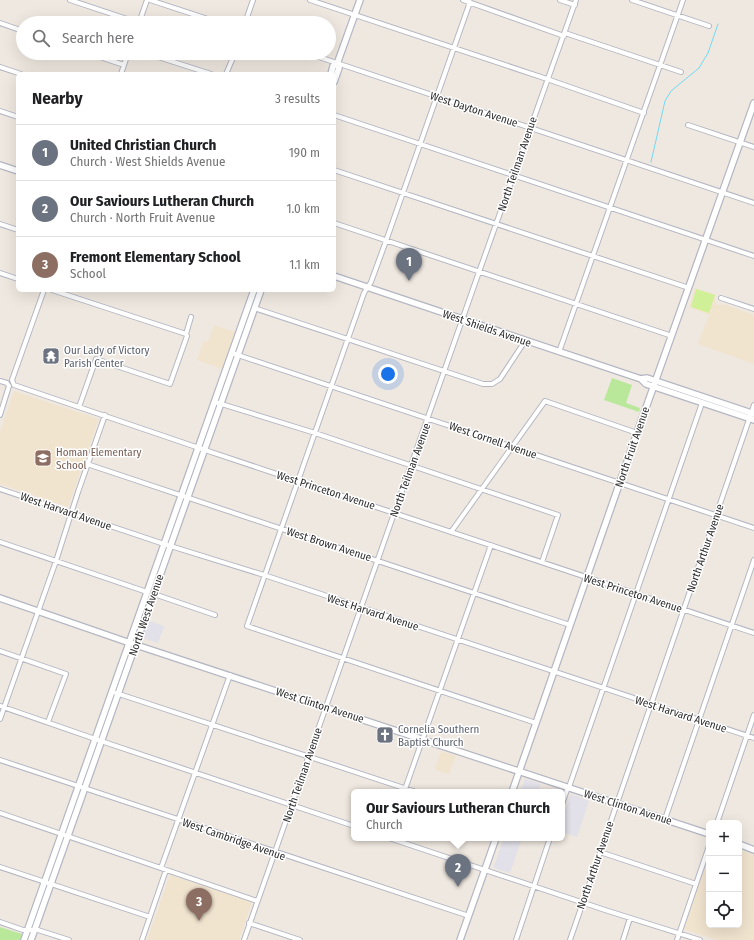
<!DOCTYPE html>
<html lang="en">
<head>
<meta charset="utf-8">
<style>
	body { margin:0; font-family:"Fira Sans Condensed",sans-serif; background:#f6f6f6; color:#202124 }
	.controls { position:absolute; right:12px; bottom:12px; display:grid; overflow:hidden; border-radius:6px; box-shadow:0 4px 16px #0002 }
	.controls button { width:36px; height:36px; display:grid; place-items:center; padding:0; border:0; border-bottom:1px solid #e0e0e0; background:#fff; color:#202124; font:20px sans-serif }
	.you { position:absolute; left:388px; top:374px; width:14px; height:14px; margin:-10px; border:3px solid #fff; border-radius:50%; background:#1a73e8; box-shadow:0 0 0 6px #1a73e833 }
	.badge { display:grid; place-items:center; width:26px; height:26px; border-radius:50%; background:#3d6eff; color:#fff; font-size:13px; font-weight:700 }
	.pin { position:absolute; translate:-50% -33px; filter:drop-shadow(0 1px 2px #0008) }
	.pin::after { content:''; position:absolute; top:21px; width:14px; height:12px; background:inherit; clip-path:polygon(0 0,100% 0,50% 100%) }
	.popup { position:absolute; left:351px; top:789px; width:214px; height:52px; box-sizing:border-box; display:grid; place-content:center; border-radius:6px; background:#fff; filter:drop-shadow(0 1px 3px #0005); font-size:13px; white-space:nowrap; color:#757577 }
	.popup b { font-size:15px; color:#202124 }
	.popup::after { content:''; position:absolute; left:50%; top:100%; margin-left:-8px; border:8px solid transparent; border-top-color:#fff }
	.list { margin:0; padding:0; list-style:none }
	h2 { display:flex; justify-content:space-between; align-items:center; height:52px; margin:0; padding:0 16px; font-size:17px }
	h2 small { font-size:13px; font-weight:400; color:#757577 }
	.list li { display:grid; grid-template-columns:26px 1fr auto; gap:12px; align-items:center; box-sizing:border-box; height:56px; padding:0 16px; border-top:1px solid #e0e0e0 }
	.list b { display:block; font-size:15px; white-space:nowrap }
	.list p { margin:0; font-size:13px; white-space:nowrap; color:#757577 }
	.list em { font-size:13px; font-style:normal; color:#757577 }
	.icon { flex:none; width:22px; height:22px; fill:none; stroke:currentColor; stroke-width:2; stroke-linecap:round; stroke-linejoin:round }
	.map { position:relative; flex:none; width:754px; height:940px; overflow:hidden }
	.search { position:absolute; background:#fff; box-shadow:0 4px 16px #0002; left:16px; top:16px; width:320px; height:44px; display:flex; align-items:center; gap:10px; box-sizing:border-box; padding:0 14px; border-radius:22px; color:#757577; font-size:15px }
	.panel { position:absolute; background:#fff; box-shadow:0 4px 16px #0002; left:16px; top:72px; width:320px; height:220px; border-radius:6px }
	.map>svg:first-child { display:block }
	.industrial { fill:#e2e0e8 }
	.education { fill:#f1e4cf }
	.green { fill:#bae89a }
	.pitch { fill:#cff096 }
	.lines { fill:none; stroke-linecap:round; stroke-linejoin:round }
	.stream { stroke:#6fdaf6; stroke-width:1 }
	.street-casing { stroke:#b4b7c2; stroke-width:6 }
	.secondary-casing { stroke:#b4b7c2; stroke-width:8 }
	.street { stroke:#fff; stroke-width:4 }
	.secondary { stroke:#fff; stroke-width:5.5 }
	.labels { text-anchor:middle; stroke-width:3; stroke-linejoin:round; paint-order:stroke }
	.street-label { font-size:11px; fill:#2e2e2e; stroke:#fff }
	.worship-label { font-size:11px; fill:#5b616d; stroke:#fff; text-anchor:start }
	.education-label { font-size:11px; fill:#785e54; stroke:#fff; text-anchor:start }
</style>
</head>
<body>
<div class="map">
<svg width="754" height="940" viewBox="0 0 754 940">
	<rect width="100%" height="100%" fill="#efe8e0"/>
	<!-- industrial -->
	<path class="industrial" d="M149,621L164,626L158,643L145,639L144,636Z
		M525,779L541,784L538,792H520Z
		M571,794L589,801L577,837L562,832V820Z
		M504,838H522L510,873L494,868V866Z"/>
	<!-- education -->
	<path class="education" d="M695,288L715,294V303L718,305H726L754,315V364L698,344L709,315L689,307Z
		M214,325L235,332L222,369L197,360L204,341L208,342Z
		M14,391L99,419L68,507L0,484V432Z
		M441,751L456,756L449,774L435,770Z
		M739,850L754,855V940H717L686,930L684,928L709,856V925H739Z
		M170,875L252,902L239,940H147Z"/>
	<!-- green -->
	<path class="green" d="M612,378L632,385L626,403L640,408L639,412L604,400Z
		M0,927L22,934L20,940H0Z"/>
	<!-- pitch -->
	<path class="pitch" d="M696,289L715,295L709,313L691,307Z"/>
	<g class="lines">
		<!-- stream -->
		<path class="stream" d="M651,162L665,101L671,91L699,68L708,53L718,24"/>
		<!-- street casing -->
		<g class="street-casing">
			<path id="street" d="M70,0L139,23L147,0
				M150,0L220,23
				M310,0L547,79L644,113
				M463,0L564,36
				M560,0L575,5
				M632,0L709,26
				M470,2L386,241L371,282L364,293L247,626L536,723
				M0,23L23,31
				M245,23L253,0
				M565,33L681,72
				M88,53L124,65
				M146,53L211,74
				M307,53L754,203
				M0,67L21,74
				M121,74L128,53
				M226,74L235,53
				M0,111L18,117
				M334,115L754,256
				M688,125L754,147
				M334,170L689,288
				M334,223L672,336
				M0,224L18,230
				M0,273L18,279
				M44,290L12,380L14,385L199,448L754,633
				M52,290L186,334
				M721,298L754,309
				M254,308L483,384H492L500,379L525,341
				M559,352L683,0
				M232,353L754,528
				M0,381L7,383L9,386L0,415
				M215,402L315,433L558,515L542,562
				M79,407L96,359L170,384L187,336L186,334L191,317
				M87,464L570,625
				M0,489L164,544L264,575L754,738
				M451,532L545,401L637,433
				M0,542L147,592
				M154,594L215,615
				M0,651L66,674L48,722
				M116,693L416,792
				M0,706L101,741L354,826
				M0,719L56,561L78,492L105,415
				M0,760L469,916
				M569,787L702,403
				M404,792L491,545
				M562,804L568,787
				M0,813L257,901
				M665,819L754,560
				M717,823L754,715
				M389,838L605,910L700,940
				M600,852L696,884
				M0,867L150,917
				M161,868L230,675
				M0,922L23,930H38L69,940
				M249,923L300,940
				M142,940L166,870
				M244,940L479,272L576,0
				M516,940L550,838
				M570,940L754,405
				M623,940L630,918
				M677,940L709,846"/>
		</g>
		<!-- secondary casing -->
		<g class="secondary-casing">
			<path id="secondary" d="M331,74L333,66L337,64L360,0
				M334,82L339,68L337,64
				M0,165L18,171
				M334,276L641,379L647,378L754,414
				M641,379L646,384L754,420
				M0,598L130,643L709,834
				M512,792L637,433L754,103
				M739,844L754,850
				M24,940L254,290
				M31,940L261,290
				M460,940L496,838"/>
		</g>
		<!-- street -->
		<use href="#street" class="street"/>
		<!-- secondary -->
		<use href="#secondary" class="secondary"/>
	</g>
	<!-- icons -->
	<defs>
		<g id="temple-square" transform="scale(0.9)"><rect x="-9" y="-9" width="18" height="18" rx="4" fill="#6b7280" stroke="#fff"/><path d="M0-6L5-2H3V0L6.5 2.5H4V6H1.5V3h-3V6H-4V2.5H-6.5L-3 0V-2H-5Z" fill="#fff"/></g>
		<g id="school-square" transform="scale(0.9)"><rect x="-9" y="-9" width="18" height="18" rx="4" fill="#8d6e63" stroke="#fff"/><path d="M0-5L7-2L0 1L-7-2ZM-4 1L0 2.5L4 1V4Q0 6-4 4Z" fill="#fff"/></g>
		<g id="church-square" transform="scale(0.9)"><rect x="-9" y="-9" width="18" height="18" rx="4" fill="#6b7280" stroke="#fff"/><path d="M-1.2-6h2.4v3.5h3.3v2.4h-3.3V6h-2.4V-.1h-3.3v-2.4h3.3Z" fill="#fff"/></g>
	</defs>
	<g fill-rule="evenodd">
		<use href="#temple-square" x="51" y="356"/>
		<use href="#school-square" x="43" y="458"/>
		<use href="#church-square" x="385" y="735"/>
	</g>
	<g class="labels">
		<!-- street labels -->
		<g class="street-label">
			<text transform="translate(474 109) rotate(18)" y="4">West Dayton Avenue</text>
			<text transform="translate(517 164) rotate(-71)" y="4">North Teilman Avenue</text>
			<text transform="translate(487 328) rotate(19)" y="4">West Shields Avenue</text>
			<text transform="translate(493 440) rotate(19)" y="4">West Cornell Avenue</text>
			<text transform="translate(632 447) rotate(-71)" y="4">North Fruit Avenue</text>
			<text transform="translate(410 470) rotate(-70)" y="4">North Teilman Avenue</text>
			<text transform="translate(326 490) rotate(18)" y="4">West Princeton Avenue</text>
			<text transform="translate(66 511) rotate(19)" y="4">West Harvard Avenue</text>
			<text transform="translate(329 544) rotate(18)" y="4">West Brown Avenue</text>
			<text transform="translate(705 548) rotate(-71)" y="4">North Arthur Avenue</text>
			<text transform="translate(633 593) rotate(18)" y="4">West Princeton Avenue</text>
			<text transform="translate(373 612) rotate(18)" y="4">West Harvard Avenue</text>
			<text transform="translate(146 615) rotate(-71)" y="4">North West Avenue</text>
			<text transform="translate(320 705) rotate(18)" y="4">West Clinton Avenue</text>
			<text transform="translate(681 714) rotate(18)" y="4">West Harvard Avenue</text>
			<text transform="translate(302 775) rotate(-71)" y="4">North Teilman Avenue</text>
			<text transform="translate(628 807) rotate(18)" y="4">West Clinton Avenue</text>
			<text transform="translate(234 839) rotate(19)" y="4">West Cambridge Avenue</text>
			<text transform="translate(595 865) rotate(-71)" y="4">North Arthur Avenue</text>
		</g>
		<!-- worship labels -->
		<g class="worship-label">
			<text x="64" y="354">Our Lady of Victory<tspan x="64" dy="13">Parish Center</tspan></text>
			<text x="398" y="733">Cornelia Southern<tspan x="398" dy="13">Baptist Church</tspan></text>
		</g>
		<!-- education labels -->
		<g class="education-label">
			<text x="56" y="456">Homan Elementary<tspan x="56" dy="13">School</tspan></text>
		</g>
	</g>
</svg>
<div class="controls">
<button>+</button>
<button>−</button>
<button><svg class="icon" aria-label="locate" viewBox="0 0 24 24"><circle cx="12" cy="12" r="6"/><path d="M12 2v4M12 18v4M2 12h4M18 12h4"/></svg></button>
</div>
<div class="you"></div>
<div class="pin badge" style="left:409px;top:281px;background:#6b7280">1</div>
<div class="pin badge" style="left:458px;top:887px;background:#6b7280">2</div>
<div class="popup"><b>Our Saviours Lutheran Church</b>Church</div>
<div class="pin badge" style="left:199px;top:921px;background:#8d6e63">3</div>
<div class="search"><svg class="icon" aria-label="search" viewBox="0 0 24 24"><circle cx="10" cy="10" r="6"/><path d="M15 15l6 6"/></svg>Search here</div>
<section class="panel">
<h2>Nearby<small>3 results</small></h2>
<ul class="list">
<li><span class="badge" style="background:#6b7280">1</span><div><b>United Christian Church</b><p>Church · West Shields Avenue</p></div><em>190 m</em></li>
<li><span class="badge" style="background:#6b7280">2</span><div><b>Our Saviours Lutheran Church</b><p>Church · North Fruit Avenue</p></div><em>1.0 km</em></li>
<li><span class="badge" style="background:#8d6e63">3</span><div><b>Fremont Elementary School</b><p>School</p></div><em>1.1 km</em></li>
</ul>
</section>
</div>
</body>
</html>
